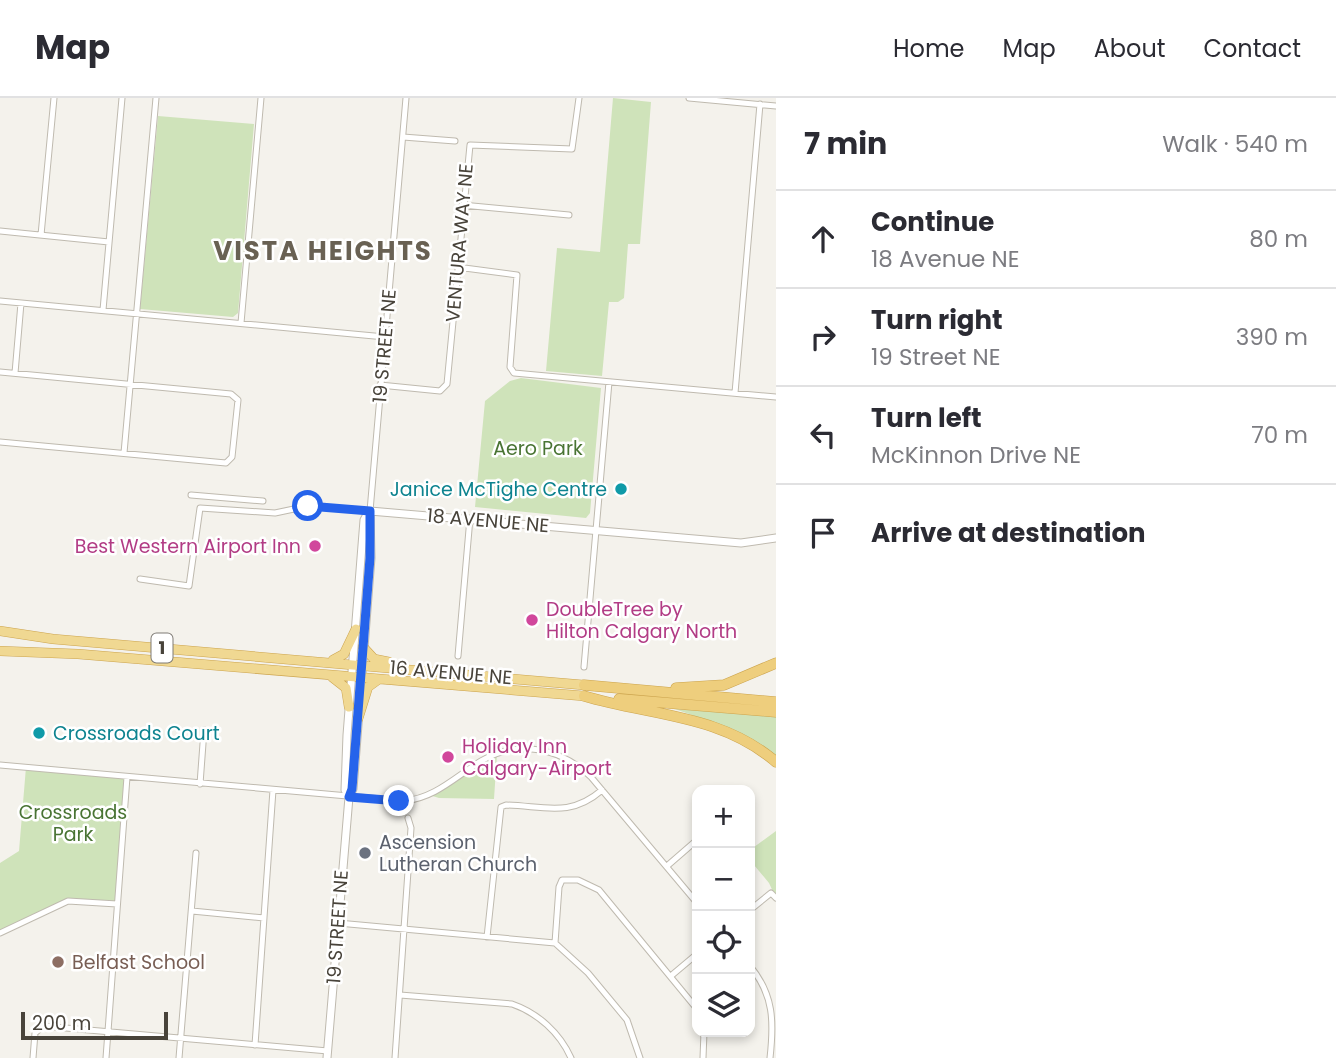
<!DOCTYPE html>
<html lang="en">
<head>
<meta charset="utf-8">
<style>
	body { margin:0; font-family:Poppins,sans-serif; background:#f2f2f3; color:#2b2b33 }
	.controls { position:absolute; right:21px; bottom:21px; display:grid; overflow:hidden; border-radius:14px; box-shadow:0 4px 10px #0003 }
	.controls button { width:63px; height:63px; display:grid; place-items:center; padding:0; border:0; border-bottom:2px solid #e1e1e2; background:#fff; color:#2b2b33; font:35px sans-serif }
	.scale { position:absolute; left:21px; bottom:18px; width:147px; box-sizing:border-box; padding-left:7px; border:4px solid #48433a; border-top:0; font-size:19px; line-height:24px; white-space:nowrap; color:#48433a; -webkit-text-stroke:5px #fff; paint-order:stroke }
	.stop { position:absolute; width:21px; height:21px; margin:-16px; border:5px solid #2563eb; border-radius:50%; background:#fff }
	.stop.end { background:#2563eb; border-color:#fff; box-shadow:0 2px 7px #0008 }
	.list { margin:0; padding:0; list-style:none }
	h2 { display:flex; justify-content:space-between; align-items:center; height:91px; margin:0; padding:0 28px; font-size:30px }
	h2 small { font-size:23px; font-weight:400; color:#7c7c81 }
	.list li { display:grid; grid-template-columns:46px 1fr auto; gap:21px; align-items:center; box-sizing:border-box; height:98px; padding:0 28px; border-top:2px solid #e1e1e2 }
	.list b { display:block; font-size:26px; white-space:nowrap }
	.list p { margin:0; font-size:23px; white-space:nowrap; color:#7c7c81 }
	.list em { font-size:23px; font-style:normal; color:#7c7c81 }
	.icon { flex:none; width:38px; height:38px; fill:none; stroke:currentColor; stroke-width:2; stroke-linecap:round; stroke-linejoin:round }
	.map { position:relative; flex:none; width:776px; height:960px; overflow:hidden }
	header { display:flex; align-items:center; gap:42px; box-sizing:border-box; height:98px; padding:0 35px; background:#fff; border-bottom:2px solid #e1e1e2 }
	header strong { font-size:33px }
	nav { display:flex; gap:38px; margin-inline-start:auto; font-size:24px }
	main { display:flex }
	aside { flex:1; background:#fff }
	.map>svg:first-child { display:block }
	.green { fill:#cfe3ba }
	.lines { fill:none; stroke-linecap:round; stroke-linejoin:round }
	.minor-casing { stroke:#bfbaaf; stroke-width:7 }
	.tertiary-casing { stroke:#bfbaaf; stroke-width:9 }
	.trunk-casing { stroke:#cca44e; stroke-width:10 }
	.motorway-casing { stroke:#cca44e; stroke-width:11 }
	.minor { stroke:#fff; stroke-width:5 }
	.tertiary { stroke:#fff; stroke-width:7 }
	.trunk { stroke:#f0d892; stroke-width:9 }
	.motorway { stroke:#eece7d; stroke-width:10 }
	.route { stroke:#2563eb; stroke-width:9 }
	.culture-dot { fill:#0f9aa8; stroke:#fff; stroke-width:2.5 }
	.hotel-dot { fill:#d1479c; stroke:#fff; stroke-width:2.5 }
	.worship-dot { fill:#6b7280; stroke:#fff; stroke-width:2.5 }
	.education-dot { fill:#8d6e63; stroke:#fff; stroke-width:2.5 }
	.labels { text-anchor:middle; stroke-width:5; stroke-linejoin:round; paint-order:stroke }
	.shield { fill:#fff; stroke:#7f7b75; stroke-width:2 }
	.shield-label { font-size:18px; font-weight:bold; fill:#48433a }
	.street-label { font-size:19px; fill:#48433a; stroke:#fff }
	.park-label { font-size:19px; fill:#497433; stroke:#fff }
	.culture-label { font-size:19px; fill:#0d838f; stroke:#fff; text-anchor:end }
	.hotel-label { font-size:19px; fill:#b23c85; stroke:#fff; text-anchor:start }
	.worship-label { font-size:19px; fill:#5b616d; stroke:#fff; text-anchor:start }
	.education-label { font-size:19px; fill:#785e54; stroke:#fff; text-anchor:start }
	.district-label { font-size:26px; font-weight:bold; letter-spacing:2px; fill:#696153; stroke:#fff }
</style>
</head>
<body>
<header>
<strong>Map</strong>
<nav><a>Home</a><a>Map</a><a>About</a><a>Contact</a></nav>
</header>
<main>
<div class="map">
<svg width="776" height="960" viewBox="0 0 776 960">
	<rect width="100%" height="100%" fill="#f4f2ec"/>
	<!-- green -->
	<path class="green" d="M613,0L651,4L640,146H628L624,200L618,204H609L602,278L546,273L557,150L600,154Z
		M158,18L254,26L238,215L233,219L140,211Z
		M521,280L601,290L590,415L586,420L475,409L485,303L510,283Z
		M675,611L776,618V661L725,629Z
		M497,656L494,701L439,700L429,697Z
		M26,669L127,679L117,806L68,803L0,835V765L19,753Z
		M776,733V800L769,785L754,767L750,770V752Z"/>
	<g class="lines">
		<!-- minor casing -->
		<g class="minor-casing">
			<path id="minor" d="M689,0L776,8
				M403,39L455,43
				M462,107L569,117
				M0,133L109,144
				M41,137L54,0
				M457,169L517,177L510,269L514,275L776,299
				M0,203L385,239
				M103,212L122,0
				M241,225L261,0
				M0,274L231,296L238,302L232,359L226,365L0,344
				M15,275L21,205
				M380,287L440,293L447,286L470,47L572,51L579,0
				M735,295L760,6
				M124,355L156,0
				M191,397L263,403
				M140,481L189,488L200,410L275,415L308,408L370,413L406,0
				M458,558L470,420
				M584,569L609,284
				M0,667L404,703C435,700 455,679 481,663C518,641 561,650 591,679L697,805
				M200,686L204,632
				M667,768L697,742
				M750,812L771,795L776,800
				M192,813L264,820
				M338,825L555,845L588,875L627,922L640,960
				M0,835L68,803L117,806
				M487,839L501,709L506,707C544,708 570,720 602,692
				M555,845L559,789L562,782H578L599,792L697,911
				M750,868C774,897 774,924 770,960
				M672,877L697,856
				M400,897L512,906C538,915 560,935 571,960
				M255,947L273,692
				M33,960L35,935L43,928L328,953
				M106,960L127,679
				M179,960L196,755
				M395,960L411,730L408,720
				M703,960L704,934"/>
		</g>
		<!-- tertiary casing -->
		<g class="tertiary-casing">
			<path id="tertiary" d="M370,413L741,445L776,440
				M349,699L345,692L347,637L364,422L369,413
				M327,960L349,699L353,691L371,460L370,413"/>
		</g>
		<!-- trunk casing -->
		<g class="trunk-casing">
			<path id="trunk" d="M0,533L53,541L584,587
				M363,549L374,561L389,564
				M0,553L78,556L584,598
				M333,562L344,556L356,531
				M332,579L346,590L349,609
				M358,621L368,589L379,581"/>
		</g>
		<!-- motorway casing -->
		<g class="motorway-casing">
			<path id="motorway" d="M584,587L776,604
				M676,590L724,587L776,565
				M584,598C651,618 720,616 776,664
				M619,601L776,614"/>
		</g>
		<!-- minor -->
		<use href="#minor" class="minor"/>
		<!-- tertiary -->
		<use href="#tertiary" class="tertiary"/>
		<!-- trunk -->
		<use href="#trunk" class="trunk"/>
		<!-- motorway -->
		<use href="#motorway" class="motorway"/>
	</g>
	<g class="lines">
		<!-- route -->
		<path class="route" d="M308,408L370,413V460L352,691L349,699L399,703"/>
	</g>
	<!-- markers -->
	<g class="culture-dot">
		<circle cx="621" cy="391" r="7"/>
		<circle cx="39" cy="635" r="7"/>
	</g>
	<g class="hotel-dot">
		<circle cx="315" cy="448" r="7"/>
		<circle cx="532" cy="522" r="7"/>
		<circle cx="448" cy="659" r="7"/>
	</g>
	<circle class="worship-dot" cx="365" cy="755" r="7"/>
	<circle class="education-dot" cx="58" cy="864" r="7"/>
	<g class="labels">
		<!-- shield labels -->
		<rect class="shield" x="151.5" y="535.5" width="21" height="29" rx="5"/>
		<g class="shield-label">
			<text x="162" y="556">1</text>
		</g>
		<!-- street labels -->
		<g class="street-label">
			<text transform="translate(459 145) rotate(-85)" y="7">VENTURA WAY NE</text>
			<text transform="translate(384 248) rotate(-85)" y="7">19 STREET NE</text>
			<text transform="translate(488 422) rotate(5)" y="7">18 AVENUE NE</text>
			<text transform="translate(451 574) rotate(5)" y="7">16 AVENUE NE</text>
			<text transform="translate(337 829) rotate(-86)" y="7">19 STREET NE</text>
		</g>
		<!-- park labels -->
		<g class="park-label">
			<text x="538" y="357">Aero Park</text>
			<text x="73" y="721">Crossroads<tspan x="73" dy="22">Park</tspan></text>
		</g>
		<!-- culture labels -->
		<g class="culture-label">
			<text x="607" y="398">Janice McTighe Centre</text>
			<text x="53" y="642" text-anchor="start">Crossroads Court</text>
		</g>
		<!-- hotel labels -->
		<g class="hotel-label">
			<text x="301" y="455" text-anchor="end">Best Western Airport Inn</text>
			<text x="546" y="518">DoubleTree by<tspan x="546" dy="22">Hilton Calgary North</tspan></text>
			<text x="462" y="655">Holiday Inn<tspan x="462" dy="22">Calgary-Airport</tspan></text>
		</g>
		<!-- worship labels -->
		<g class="worship-label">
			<text x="379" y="751">Ascension<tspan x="379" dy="22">Lutheran Church</tspan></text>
		</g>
		<!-- education labels -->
		<g class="education-label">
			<text x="72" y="871">Belfast School</text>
		</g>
		<!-- district labels -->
		<g class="district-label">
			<text x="323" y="162">VISTA HEIGHTS</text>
		</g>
	</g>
</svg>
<div class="controls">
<button>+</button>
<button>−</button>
<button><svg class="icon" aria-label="locate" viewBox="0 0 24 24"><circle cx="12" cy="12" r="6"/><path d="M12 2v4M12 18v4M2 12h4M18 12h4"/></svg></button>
<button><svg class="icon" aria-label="layers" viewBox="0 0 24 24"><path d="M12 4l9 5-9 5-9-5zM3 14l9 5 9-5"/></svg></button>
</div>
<div class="scale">200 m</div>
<div class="stop" style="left:308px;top:408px"></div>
<div class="stop end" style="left:399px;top:703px"></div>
</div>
<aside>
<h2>7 min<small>Walk · 540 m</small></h2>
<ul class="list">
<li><svg class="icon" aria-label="ahead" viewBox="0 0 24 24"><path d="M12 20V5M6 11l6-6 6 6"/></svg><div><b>Continue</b><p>18 Avenue NE</p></div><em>80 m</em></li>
<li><svg class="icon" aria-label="right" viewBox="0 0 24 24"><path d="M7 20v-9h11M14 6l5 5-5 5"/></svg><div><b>Turn right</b><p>19 Street NE</p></div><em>390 m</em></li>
<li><svg class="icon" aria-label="left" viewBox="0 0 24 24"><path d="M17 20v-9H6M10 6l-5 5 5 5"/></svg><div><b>Turn left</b><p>McKinnon Drive NE</p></div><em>70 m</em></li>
<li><svg class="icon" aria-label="arrive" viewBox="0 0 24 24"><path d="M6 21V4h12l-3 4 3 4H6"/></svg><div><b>Arrive at destination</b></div></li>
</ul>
</aside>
</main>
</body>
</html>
